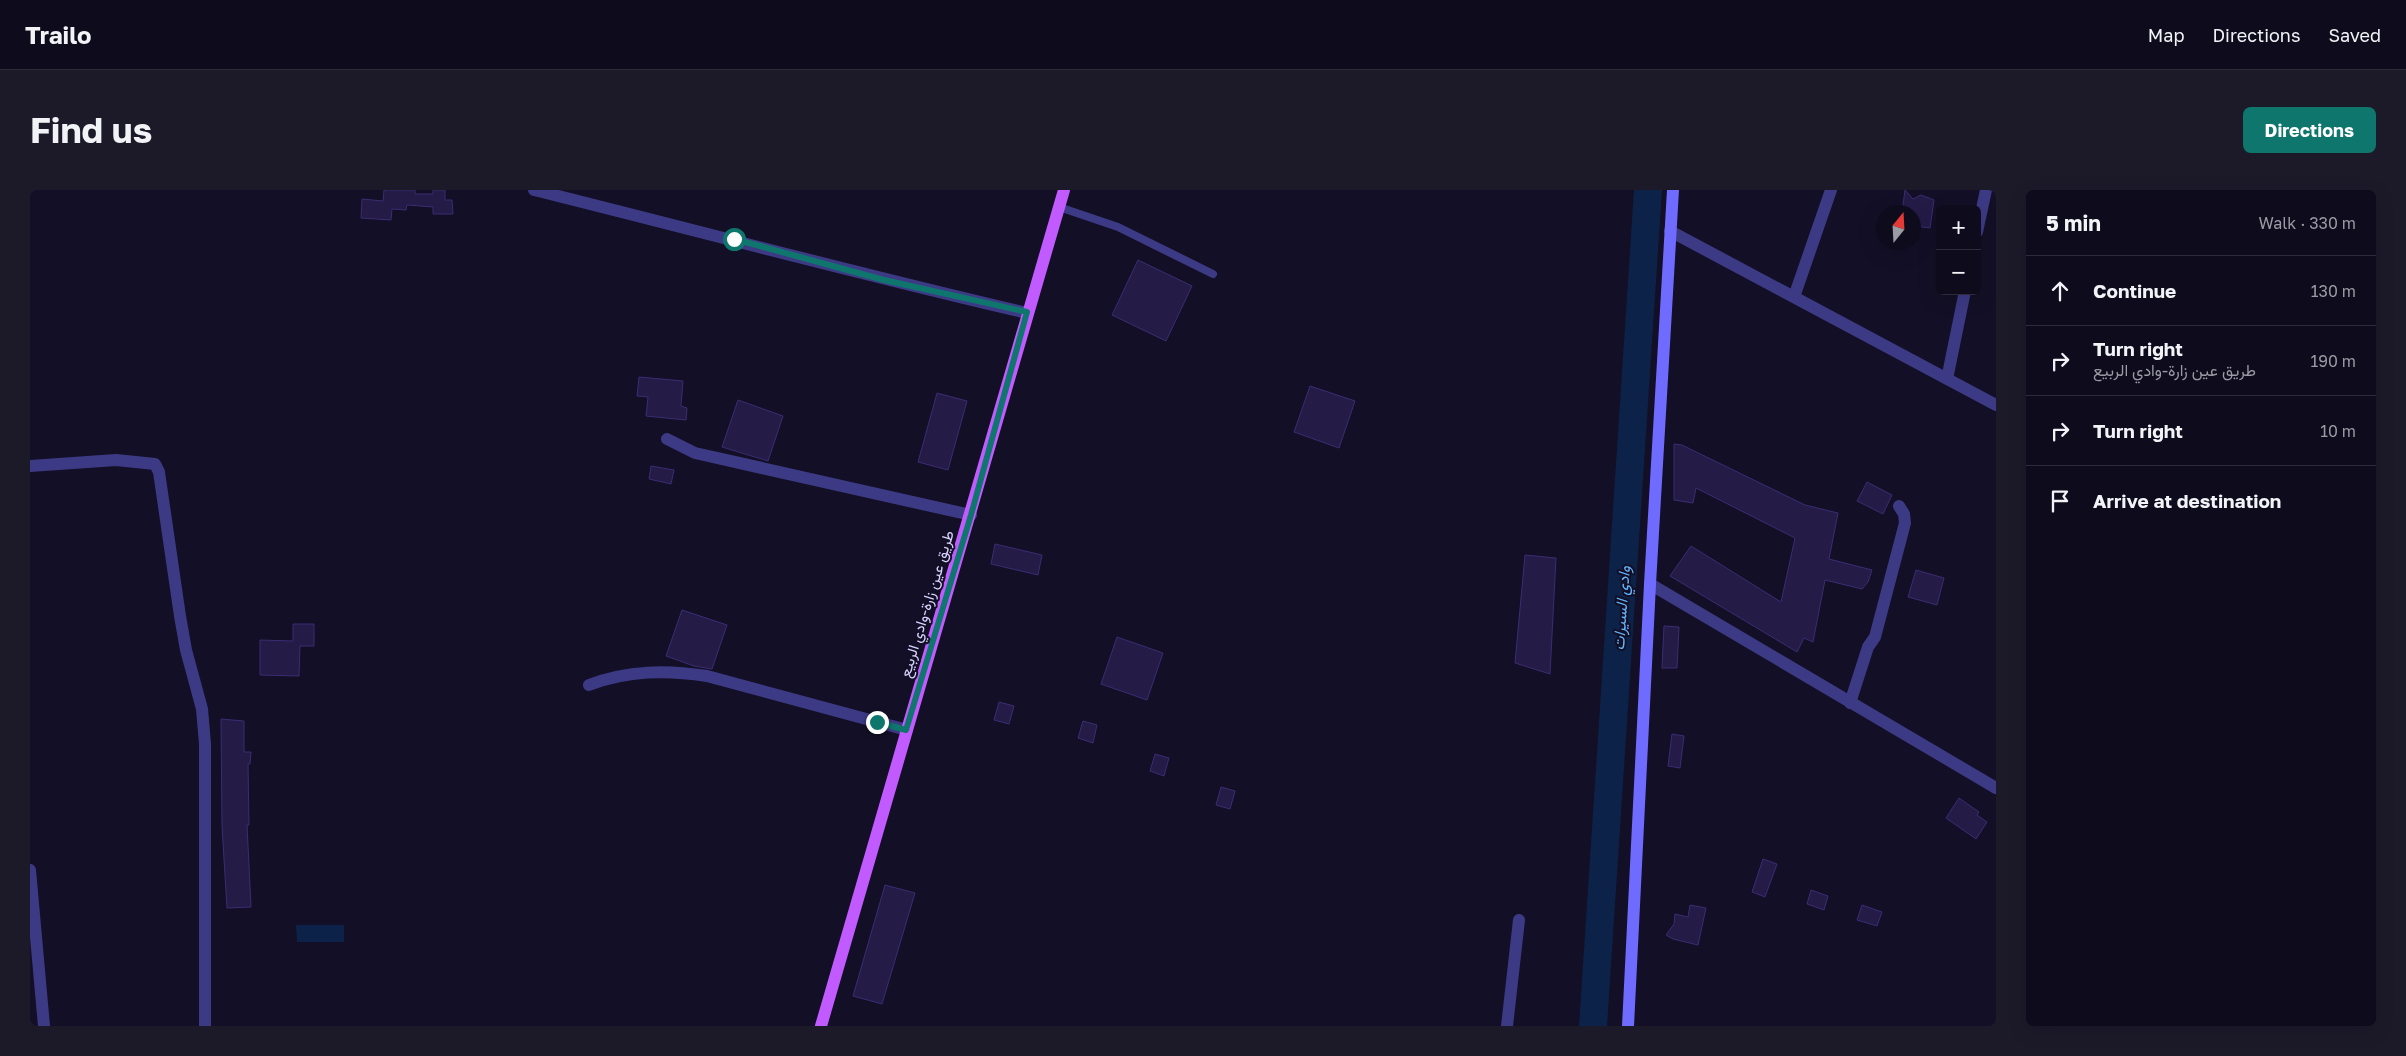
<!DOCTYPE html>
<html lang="en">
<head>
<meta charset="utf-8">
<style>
	body { margin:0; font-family:"Golos Text",Vazirmatn,sans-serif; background:#1c1929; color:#f1f3f6 }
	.controls { position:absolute; right:15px; top:15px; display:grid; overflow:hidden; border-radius:8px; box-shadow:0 5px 20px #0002 }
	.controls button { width:45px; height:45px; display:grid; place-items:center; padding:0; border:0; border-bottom:1px solid #2e2b3b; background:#0e0b1c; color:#f1f3f6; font:25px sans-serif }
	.compass { position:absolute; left:1846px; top:15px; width:45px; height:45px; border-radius:50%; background:#0e0b1c; box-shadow:0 5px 20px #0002; rotate:18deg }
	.stop { position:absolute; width:15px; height:15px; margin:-11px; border:4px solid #0f766e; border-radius:50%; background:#fff }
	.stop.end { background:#0f766e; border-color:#fff; box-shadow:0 1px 5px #0008 }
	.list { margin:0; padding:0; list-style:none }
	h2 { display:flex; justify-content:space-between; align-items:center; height:65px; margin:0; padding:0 20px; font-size:21px }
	h2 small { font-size:16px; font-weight:400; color:#9b9ba3 }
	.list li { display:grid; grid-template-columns:32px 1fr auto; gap:15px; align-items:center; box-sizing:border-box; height:70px; padding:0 20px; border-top:1px solid #2e2b3b }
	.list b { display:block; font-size:19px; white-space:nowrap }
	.list p { margin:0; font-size:16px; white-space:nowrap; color:#9b9ba3 }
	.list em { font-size:16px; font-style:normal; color:#9b9ba3 }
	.icon { flex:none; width:28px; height:28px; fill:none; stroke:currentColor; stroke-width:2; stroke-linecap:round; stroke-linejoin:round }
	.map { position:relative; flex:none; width:1966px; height:836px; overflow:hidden; border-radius:8px }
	header { display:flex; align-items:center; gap:30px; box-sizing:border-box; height:70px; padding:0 25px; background:#0e0b1c; border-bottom:1px solid #2e2b3b }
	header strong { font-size:24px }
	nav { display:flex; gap:28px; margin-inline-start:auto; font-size:18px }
	.intro { display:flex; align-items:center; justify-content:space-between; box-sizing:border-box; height:120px; padding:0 30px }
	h1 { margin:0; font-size:35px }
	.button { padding:12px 22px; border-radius:8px; background:#0f766e; color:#fff; font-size:18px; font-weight:700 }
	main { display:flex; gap:30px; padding:0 30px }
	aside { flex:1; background:#0e0b1c; border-radius:8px; box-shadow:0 5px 20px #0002 }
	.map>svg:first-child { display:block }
	.water { fill:#0c2248 }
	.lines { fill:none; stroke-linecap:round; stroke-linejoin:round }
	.river { stroke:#0c2248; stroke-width:28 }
	.building { fill:#241b47; stroke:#3b2d73 }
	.lane { stroke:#3d3a85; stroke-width:8 }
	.street { stroke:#3d3a85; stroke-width:12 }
	.secondary { stroke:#6f6bff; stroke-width:12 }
	.primary { stroke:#c25bff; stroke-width:12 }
	.route { stroke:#0f766e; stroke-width:6 }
	.labels { text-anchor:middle; stroke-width:4; stroke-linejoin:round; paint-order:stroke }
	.street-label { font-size:15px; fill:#d9d4ff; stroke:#130f26 }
	.water-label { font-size:16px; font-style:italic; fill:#62b6ff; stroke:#130f26 }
</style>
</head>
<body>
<header>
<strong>Trailo</strong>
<nav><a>Map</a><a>Directions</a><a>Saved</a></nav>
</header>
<div class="intro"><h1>Find us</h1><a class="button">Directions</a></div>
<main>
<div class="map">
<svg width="1966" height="836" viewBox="0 0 1966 836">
	<rect width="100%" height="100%" fill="#130f26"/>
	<!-- water -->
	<path class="water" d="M266,735H314V752H267Z"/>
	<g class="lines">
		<!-- river -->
		<path class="river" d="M1563,836L1618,0"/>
	</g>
	<!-- building -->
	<path class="building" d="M354,0H385V4H403V0H415V10H422L423,24H403V17L377,15L376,20L362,19L361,30L331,28L332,9L353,11Z
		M1875,0L1883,9L1891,5L1904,10L1900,38L1884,36V22H1872Z
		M1108,70L1162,96L1136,151L1082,125Z
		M609,187L653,191L651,216L657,218L656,230L616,226L618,207L607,206Z
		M1280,196L1325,211L1309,258L1264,242Z
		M907,203L937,211L918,280L888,272Z
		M708,210L753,226L738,271L692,257Z
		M1644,254L1652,255L1775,315L1808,323L1799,369L1842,380L1838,392L1832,399L1795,390L1783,452L1774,448L1767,462L1640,386L1661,356L1751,412L1765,348L1666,298L1663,313L1644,310Z
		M621,276L644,280L641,294L619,289Z
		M1837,292L1862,305L1853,324L1827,311Z
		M965,354L1012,365L1008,385L961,374Z
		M1495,365L1526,368L1520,484L1485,473Z
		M1886,380L1914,388L1907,415L1878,407Z
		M652,420L697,435L682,479L664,476L636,466Z
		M263,434H284V456H270L269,486L230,485V450L263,451Z
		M1634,436L1649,437L1647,478H1632Z
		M1087,447L1133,463L1117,510L1071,494Z
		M969,512L984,516L979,534L964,530Z
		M191,529L214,531V562H221L220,574H218L219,635H217L221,717L197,718L192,636Z
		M1053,531L1067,535L1063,553L1048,548Z
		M1642,544L1654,546L1650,578L1638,576Z
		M1125,564L1139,568L1134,586L1120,581Z
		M1191,597L1205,601L1200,619L1186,615Z
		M1929,608L1949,622L1947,625L1957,632L1946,649L1916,628Z
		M1733,669L1747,674L1735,707L1722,702Z
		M855,695L885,703L852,814L823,806Z
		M1781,700L1798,706L1794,720L1777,714Z
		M1660,715L1676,718L1668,755L1643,749L1636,745L1644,734L1645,724L1658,727Z
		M1832,715L1852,722L1847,736L1827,730Z"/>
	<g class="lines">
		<!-- lane -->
		<path class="lane" d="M1029,17L1088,37L1183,84"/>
		<!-- street -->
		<path class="street" d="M504,0C669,41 832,85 997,123
			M1640,41L1966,215
			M1947,42L1956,0
			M1764,107L1801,0
			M1917,189L1935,101
			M637,249L665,263L941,325
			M0,276L86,270L125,274L129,282L150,426L156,460L172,519L175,554V836
			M1620,394L1966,598
			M559,495C598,480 637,480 677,486L877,540
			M1820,513L1838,457L1845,447L1875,333L1874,324L1869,316
			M0,680L14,836
			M1477,836L1489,730"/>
		<!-- secondary -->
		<path class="secondary" d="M1598,836L1620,394L1643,0"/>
		<!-- primary -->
		<path class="primary" d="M791,836L1034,0"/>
	</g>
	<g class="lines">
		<!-- route -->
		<path class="route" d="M704,49L854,90L997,122L941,325L876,540L847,532"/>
	</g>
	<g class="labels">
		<!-- street labels -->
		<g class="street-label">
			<text transform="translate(897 414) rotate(-73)" y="5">طريق عين زارة-وادي الربيع</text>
		</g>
		<!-- water labels -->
		<g class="water-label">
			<text transform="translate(1591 418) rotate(-86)" y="6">وادي السيرات</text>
		</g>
	</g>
</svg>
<div class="controls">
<button>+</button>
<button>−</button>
</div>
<svg class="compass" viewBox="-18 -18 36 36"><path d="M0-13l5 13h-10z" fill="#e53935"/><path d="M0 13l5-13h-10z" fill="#9b9ba3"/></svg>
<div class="stop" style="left:704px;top:49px"></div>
<div class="stop end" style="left:847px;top:532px"></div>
</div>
<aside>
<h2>5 min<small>Walk · 330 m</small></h2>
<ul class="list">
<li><svg class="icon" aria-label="ahead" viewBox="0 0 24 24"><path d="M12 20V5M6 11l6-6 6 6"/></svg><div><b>Continue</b></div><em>130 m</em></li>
<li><svg class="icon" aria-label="right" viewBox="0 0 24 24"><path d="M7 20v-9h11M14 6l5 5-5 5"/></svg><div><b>Turn right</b><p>طريق عين زارة-وادي الربيع</p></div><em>190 m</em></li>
<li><svg class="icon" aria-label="right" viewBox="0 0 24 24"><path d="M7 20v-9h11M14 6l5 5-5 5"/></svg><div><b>Turn right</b></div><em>10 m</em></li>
<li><svg class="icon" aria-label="arrive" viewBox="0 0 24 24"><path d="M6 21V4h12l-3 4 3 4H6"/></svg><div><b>Arrive at destination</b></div></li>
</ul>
</aside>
</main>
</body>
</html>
